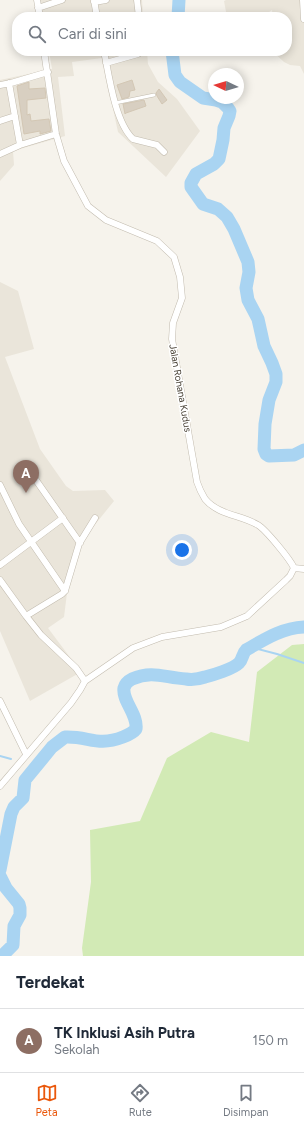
<!DOCTYPE html>
<html lang="id">
<head>
<meta charset="utf-8">
<style>
	body { margin:0; font-family:Figtree,sans-serif; background:#f2f2f3; color:#1f2937 }
	.compass { position:absolute; left:208px; top:68px; width:36px; height:36px; border-radius:50%; background:#fff; box-shadow:0 2px 10px #0003; rotate:274deg }
	.you { position:absolute; left:182px; top:550px; width:14px; height:14px; margin:-10px; border:3px solid #fff; border-radius:50%; background:#1a73e8; box-shadow:0 0 0 6px #1a73e833 }
	.badge { display:grid; place-items:center; width:26px; height:26px; border-radius:50%; background:#ea580c; color:#fff; font-size:13px; font-weight:700 }
	.pin { position:absolute; translate:-50% -33px; filter:drop-shadow(0 1px 2px #0008) }
	.pin::after { content:''; position:absolute; top:21px; width:14px; height:12px; background:inherit; clip-path:polygon(0 0,100% 0,50% 100%) }
	.list { margin:0; padding:0; list-style:none }
	h2 { display:flex; justify-content:space-between; align-items:center; height:52px; margin:0; padding:0 16px; font-size:17px }
	h2 small { font-size:13px; font-weight:400; color:#747a83 }
	.list li { display:grid; grid-template-columns:26px 1fr auto; gap:12px; align-items:center; box-sizing:border-box; height:64px; padding:0 16px; border-top:1px solid #e0e1e3 }
	.list b { display:block; font-size:15px; white-space:nowrap }
	.list p { margin:0; font-size:13px; white-space:nowrap; color:#747a83 }
	.list em { font-size:13px; font-style:normal; color:#747a83 }
	.icon { flex:none; width:22px; height:22px; fill:none; stroke:currentColor; stroke-width:2; stroke-linecap:round; stroke-linejoin:round }
	.map { position:relative; flex:none; width:304px; height:956px; overflow:hidden }
	.search { position:absolute; background:#fff; box-shadow:0 2px 10px #0003; left:12px; right:12px; top:12px; height:44px; display:flex; align-items:center; gap:10px; box-sizing:border-box; padding:0 14px; border-radius:16px; color:#747a83; font-size:15px }
	.sheet { height:116px; background:#fff }
	nav { display:flex; justify-content:space-around; align-items:center; box-sizing:border-box; height:56px; border-top:1px solid #e0e1e3; background:#fff; font-size:11px; color:#747a83 }
	nav a { display:grid; justify-items:center; gap:2px }
	nav .on { color:#ea580c }
	.map>svg:first-child { display:block }
	.residential { fill:#eae5da }
	.green { fill:#d2eab5 }
	.lines { fill:none; stroke-linecap:round; stroke-linejoin:round }
	.stream { stroke:#a9d4f2; stroke-width:2 }
	.river { stroke:#a9d4f2; stroke-width:13 }
	.building { fill:#d8cfc1; stroke:#d3c7b4 }
	.service-casing { stroke:#c2bbae; stroke-width:4 }
	.minor-casing { stroke:#c2bbae; stroke-width:7 }
	.service { stroke:#fff; stroke-width:3 }
	.minor { stroke:#fff; stroke-width:6 }
	.labels { text-anchor:middle; stroke-width:3; stroke-linejoin:round; paint-order:stroke }
	.street-label { font-size:10px; fill:#4b4439; stroke:#fff }
</style>
</head>
<body>
<div class="map">
<svg width="304" height="956" viewBox="0 0 304 956">
	<rect width="100%" height="100%" fill="#f6f3ec"/>
	<!-- residential -->
	<path class="residential" d="M40,0H142L143,17H43Z
		M226,0H304V74L300,66L290,65L284,62L272,51H287V17H273L272,10L262,17H227L224,1Z
		M49,51H147L148,64L158,82L177,99L200,131L166,177L118,132L102,58L72,62L74,76L58,77L65,136L13,151L14,165L0,181V80L52,69Z
		M0,282L18,291L34,349L5,357L40,449L66,486L73,491L105,490L114,501L93,527L81,546L68,585L64,617L48,628L81,672L30,701L0,631V586L3,584L0,579Z"/>
	<!-- green -->
	<path class="green" d="M304,644V956H83L82,948L91,882L90,830L140,821L167,758L211,732L249,742L257,672L292,645Z"/>
	<g class="lines">
		<!-- stream -->
		<path class="stream" d="M250,647L277,654L304,663
			M0,756L11,759"/>
		<!-- river -->
		<path class="river" d="M178,17L179,0
			M172,51L175,75L180,82L203,98L216,100L222,102L228,108L230,111L229,116L224,128L223,140L219,159L214,164L196,174L191,183V187L203,204L218,209L227,217L234,229L248,262L249,272L246,288L248,300L258,319L264,346L272,363L276,374V382L269,400L265,424L264,449L266,454L269,456L294,455L304,450
			M0,870L11,814L14,807L23,798L25,780L52,747L65,737C89,736 97,747 123,737C128,735 133,733 136,729C138,714 122,701 124,688C125,684 128,681 132,679C153,670 165,678 186,679C192,680 199,679 205,677C213,675 233,669 239,663C243,659 242,654 246,650C265,639 282,628 304,627
			M0,876L6,888L19,904L20,908V915L14,926L13,945L2,956"/>
	</g>
	<!-- building -->
	<path class="building" d="M132,80L135,90L130,91L129,97L122,99L117,85Z
		M29,82V89L45,88L46,98L27,100V115L30,114L31,121L49,119L51,131L40,134V131L24,134L17,86Z
		M159,89L167,100L162,104L157,96L156,93Z
		M144,100L146,106L126,113L125,114L123,104Z"/>
	<g class="lines">
		<!-- service casing -->
		<g class="service-casing">
			<path id="service" d="M115,103L154,95"/>
		</g>
		<!-- minor casing -->
		<g class="minor-casing">
			<path id="minor" d="M37,0L40,17
				M94,0L97,17
				M137,0L139,17
				M303,0L304,19
				M94,2L106,0
				M38,8L62,0
				M44,51L56,134L64,161L88,206L106,220L157,241L174,257L180,277L182,298L173,323L172,339L197,482C199,488 202,494 205,499C218,515 241,515 258,525C266,530 290,559 294,568
				M104,51C109,76 115,122 133,139L157,145L164,152
				M106,63L138,54L141,51
				M9,83L20,145
				M0,85L11,83L48,72
				M0,121L15,116
				M0,154L20,145L56,134
				M31,473L80,543
				M0,485L19,524L65,591
				M0,565L63,518
				M294,568L304,569
				M0,580L26,616L41,635L76,668L85,681
				M26,616L62,594L65,591L79,544L95,518
				M0,701L26,754
				M0,786L71,703L80,690L85,681L133,648L162,637L221,627L247,616L286,580L290,576L294,568"/>
		</g>
		<!-- service -->
		<use href="#service" class="service"/>
		<!-- minor -->
		<use href="#minor" class="minor"/>
	</g>
	<g class="labels">
		<!-- street labels -->
		<g class="street-label">
			<text transform="translate(181 388) rotate(80)" y="4">Jalan Rohana Kudus</text>
		</g>
	</g>
</svg>
<svg class="compass" viewBox="-18 -18 36 36"><path d="M0-13l5 13h-10z" fill="#e53935"/><path d="M0 13l5-13h-10z" fill="#747a83"/></svg>
<div class="you"></div>
<div class="pin badge" style="left:26px;top:493px;background:#8d6e63">A</div>
<div class="search"><svg class="icon" aria-label="search" viewBox="0 0 24 24"><circle cx="10" cy="10" r="6"/><path d="M15 15l6 6"/></svg>Cari di sini</div>
</div>
<section class="sheet">
<h2>Terdekat<small></small></h2>
<ul class="list">
<li><span class="badge" style="background:#8d6e63">A</span><div><b>TK Inklusi Asih Putra</b><p>Sekolah</p></div><em>150 m</em></li>
</ul>
</section>
<nav>
<a class="on"><svg class="icon" aria-label="map" viewBox="0 0 24 24"><path d="M3 6l6-2 6 2 6-2v14l-6 2-6-2-6 2zM9 4v14M15 6v14"/></svg>Peta</a>
<a><svg class="icon" aria-label="directions" viewBox="0 0 24 24"><path d="M12 3l9 9-9 9-9-9zM9 14v-3h6M13 9l2 2-2 2"/></svg>Rute</a>
<a><svg class="icon" aria-label="saved" viewBox="0 0 24 24"><path d="M7 4h10v16l-5-4-5 4z"/></svg>Disimpan</a>
</nav>
</body>
</html>
